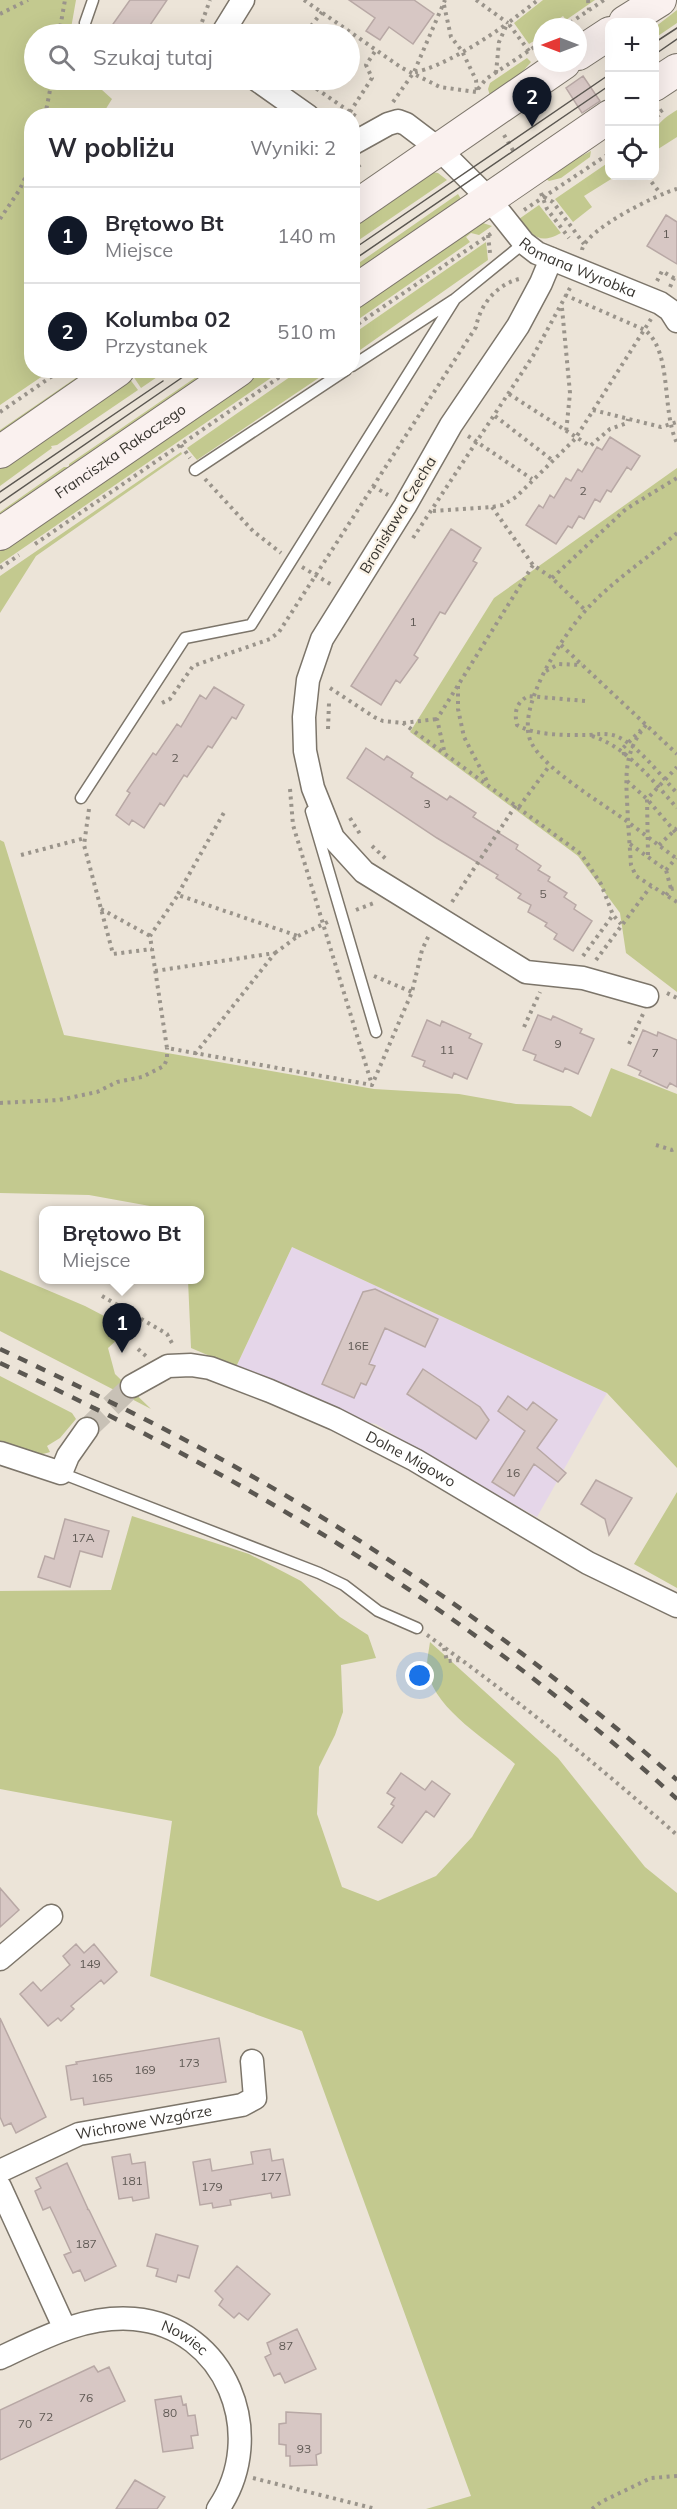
<!DOCTYPE html>
<html lang="pl">
<head>
<meta charset="utf-8">
<style>
	body { margin:0; font-family:Mulish,sans-serif; background:#f2f2f3; color:#2b2b33 }
	.controls { position:absolute; right:18px; top:18px; display:grid; overflow:hidden; border-radius:12px; box-shadow:0 6px 24px #0002 }
	.controls button { width:54px; height:54px; display:grid; place-items:center; padding:0; border:0; border-bottom:2px solid #e1e1e2; background:#fff; color:#2b2b33; font:30px sans-serif }
	.compass { position:absolute; left:533px; top:18px; width:54px; height:54px; border-radius:50%; background:#fff; box-shadow:0 6px 24px #0002; rotate:270deg }
	.you { position:absolute; left:420px; top:1676px; width:21px; height:21px; margin:-15px; border:4px solid #fff; border-radius:50%; background:#1a73e8; box-shadow:0 0 0 9px #1a73e833 }
	.badge { display:grid; place-items:center; width:39px; height:39px; border-radius:50%; background:#111827; color:#fff; font-size:20px; font-weight:700 }
	.pin { position:absolute; translate:-50% -50px; filter:drop-shadow(0 2px 3px #0008) }
	.pin::after { content:''; position:absolute; top:32px; width:21px; height:18px; background:inherit; clip-path:polygon(0 0,100% 0,50% 100%) }
	.popup { position:absolute; left:39px; top:1206px; width:165px; height:78px; box-sizing:border-box; display:grid; place-content:center; border-radius:12px; background:#fff; filter:drop-shadow(0 2px 4px #0005); font-size:20px; white-space:nowrap; color:#7c7c81 }
	.popup b { font-size:22px; color:#2b2b33 }
	.popup::after { content:''; position:absolute; left:50%; top:100%; margin-left:-12px; border:12px solid transparent; border-top-color:#fff }
	.list { margin:0; padding:0; list-style:none }
	h2 { display:flex; justify-content:space-between; align-items:center; height:78px; margin:0; padding:0 24px; font-size:26px }
	h2 small { font-size:20px; font-weight:400; color:#7c7c81 }
	.list li { display:grid; grid-template-columns:39px 1fr auto; gap:18px; align-items:center; box-sizing:border-box; height:96px; padding:0 24px; border-top:2px solid #e1e1e2 }
	.list b { display:block; font-size:22px; white-space:nowrap }
	.list p { margin:0; font-size:20px; white-space:nowrap; color:#7c7c81 }
	.list em { font-size:20px; font-style:normal; color:#7c7c81 }
	.icon { flex:none; width:33px; height:33px; fill:none; stroke:currentColor; stroke-width:2; stroke-linecap:round; stroke-linejoin:round }
	.map { position:relative; flex:none; width:677px; height:2509px; overflow:hidden }
	.search { position:absolute; background:#fff; box-shadow:0 6px 24px #0002; left:24px; top:24px; width:336px; height:66px; display:flex; align-items:center; gap:15px; box-sizing:border-box; padding:0 21px; border-radius:33px; color:#7c7c81; font-size:22px }
	.panel { position:absolute; background:#fff; box-shadow:0 6px 24px #0002; left:24px; top:108px; width:336px; height:270px; border-radius:24px }
	.map>svg:first-child { display:block }
	.commercial { fill:#e5d6e9 }
	.green { fill:#c3c98f }
	.building { fill:#d7c7c4; stroke:#b8a8a5; stroke-width:1.5 }
	.lines { fill:none; stroke-linecap:round; stroke-linejoin:round }
	.street-tunnel { stroke:#c8c1b6; stroke-width:22; stroke-dasharray:22 11; stroke-linecap:butt }
	.lane-casing { stroke:#7c756a; stroke-width:13 }
	.street-casing { stroke:#7c756a; stroke-width:25 }
	.secondary-casing { stroke:#7c756a; stroke-width:34 }
	.path { stroke:#9a948b; stroke-width:4; stroke-dasharray:3 4.5; stroke-linecap:butt }
	.lane { stroke:#fff; stroke-width:10 }
	.street { stroke:#fff; stroke-width:22 }
	.secondary { stroke:#faf1ef; stroke-width:32 }
	.tram { stroke:#5b5751; stroke-width:1.5 }
	.rail { stroke:#5b5751; stroke-width:4.5; stroke-dasharray:10 10; stroke-linecap:butt }
	.labels { text-anchor:middle; stroke-width:4.5; stroke-linejoin:round; paint-order:stroke }
	.number-label { font-size:12px; fill:#605a55 }
	.street-label { font-size:15px; fill:#383530; stroke:#faf2e5 }
</style>
</head>
<body>
<div class="map">
<svg width="677" height="2509" viewBox="0 0 677 2509">
	<rect width="100%" height="100%" fill="#ece4d8"/>
	<!-- commercial -->
	<path class="commercial" d="M292,1247L607,1393L537,1517L458,1474L376,1424L352,1420L236,1367Z"/>
	<!-- green -->
	<path class="green" d="M0,0H76L70,34H34V80H91L112,99L102,115L32,116V370L50,371L0,405Z
		M543,0H595L566,20L563,16L547,27H542C542,37 537,39 529,44L514,23Z
		M677,10V23L655,38V27Z
		M527,58L531,62L511,85L491,99L488,89L490,83Z
		M677,110V137L655,151C654,127 656,123 677,110Z
		M591,151L590,157L561,178L549,181L542,176Z
		M609,162L610,176H616L584,196L592,207L573,222L555,199Z
		M432,172L438,173L447,180L353,244V224Z
		M458,194L461,199L460,204L353,277V267Z
		M539,205L561,233C539,245 533,236 519,219Z
		M480,222L492,226L479,235L471,233L466,237L470,242L353,323V307Z
		M486,242L488,260L353,355V334Z
		M140,370H166V371L141,388L133,376Z
		M300,370L329,371L197,460L187,448Z
		M86,371H97L0,437V430Z
		M205,371H215L0,517V512L64,467H69V464Z
		M260,371H281L0,564V548Z
		M129,378L138,390L57,445L51,446L52,448L0,486V466Z
		M181,452L182,454L36,556L0,613V576Z
		M677,468V992L626,953L620,913L578,856L410,732L494,598Z
		M0,840L4,842L64,1035L374,1089L459,1094L516,1104L571,1106L591,1117L611,1068L677,1094V1468L607,1393L292,1247L236,1367L191,1348L188,1280H200V1210H172L89,1195L0,1193Z
		M0,1270L85,1306L129,1329L108,1348L115,1374L151,1409L0,1331Z
		M0,1376L72,1413L76,1419L60,1438L47,1446L50,1452C32,1459 16,1449 0,1441Z
		M677,1492V1588L634,1564Z
		M132,1516L249,1554L301,1581L340,1617L368,1635L376,1658L341,1665L343,1712L335,1735L319,1767L317,1814L342,1887L378,1901L436,1876L472,1837L515,1764C488,1740 429,1707 427,1665C427,1658 429,1650 430,1642L558,1758L645,1867L677,1893V2509H426L471,2496L302,2031L150,1976L172,1821L0,1789V1591L111,1590Z"/>
	<!-- building -->
	<path class="building" d="M130,0H167L144,34H106Z
		M349,0H414L434,14L413,44L389,27L380,40L366,31L375,18Z
		M583,76L600,101L582,113L566,88Z
		M666,215L677,222V264L647,246Z
		M610,437L640,456L631,470L627,467L611,492L607,490L600,502L595,499L584,519L579,516L572,528L568,526L556,544L526,525L539,505L543,508L550,495L554,498L566,478L571,481L578,469L582,472L597,447L602,450Z
		M451,529L481,548L473,561L477,563L445,614L440,612L414,655L418,658L400,683L396,680L381,705L351,686Z
		M214,687L244,705L236,719L232,717L212,748L208,746L187,777L184,775L164,806L160,803L144,828L132,820L129,825L116,815L130,793L127,791L153,753L156,755L177,724L181,727L200,695L206,699Z
		M366,748L384,760L387,756L413,773L411,777L447,800L450,796L476,813L473,817L518,845L516,849L541,866L538,870L550,877L548,881L567,893L564,897L576,905L574,909L592,921L573,951L554,939L557,934L545,926L547,923L528,912L531,905L518,898L521,894L496,878L498,875L437,838L347,778Z
		M538,1015L551,1020L553,1016L582,1029L580,1033L594,1039L578,1074L565,1068L563,1072L534,1060L536,1055L523,1050Z
		M427,1020L440,1026L442,1021L471,1034L469,1038L482,1044L467,1079L454,1073L452,1078L423,1066L425,1061L412,1056Z
		M643,1030L657,1036L658,1032L677,1040V1087L670,1083L667,1088L639,1075L641,1071L628,1065Z
		M375,1289L438,1319L425,1347L385,1328L369,1364L375,1366L366,1385L361,1383L354,1398L322,1384L363,1292Z
		M423,1369L480,1407L489,1420L476,1439L407,1394Z
		M508,1396L527,1410L533,1402L557,1420L537,1448L566,1473L558,1482L534,1464L514,1496L492,1482L525,1431L498,1411Z
		M596,1480L632,1498L609,1535L605,1519L581,1504Z
		M65,1519L109,1531L102,1557L80,1551L70,1587L38,1577L45,1556L54,1559Z
		M401,1773L425,1790L432,1781L450,1794L434,1817L426,1811L402,1843L378,1827L394,1806L391,1804L395,1798L387,1793Z
		M0,1888L19,1910L0,1927Z
		M76,1944L84,1953L94,1944L117,1972L104,1984L101,1980L71,2006L74,2009L61,2021L58,2018L48,2026L20,1994L33,1982L41,1991L70,1965L63,1956Z
		M0,2018L46,2117L16,2133L11,2123L4,2126L0,2117Z
		M219,2038L226,2082L84,2105L83,2098L71,2100L66,2066L77,2064L76,2062Z
		M270,2149L272,2161L283,2159L290,2195L272,2198L271,2193L230,2200L231,2205L213,2208L212,2203L200,2205L193,2162L210,2159L212,2171L253,2164L251,2152Z
		M130,2154L132,2164L145,2162L149,2198L133,2201L132,2197L119,2199L112,2157Z
		M67,2163L88,2209H87L89,2210L116,2266L85,2281L80,2270L73,2273L64,2255L71,2252L54,2215L50,2207L43,2210L35,2191L41,2188L36,2178Z
		M156,2234L198,2246L189,2278L178,2275L176,2282L156,2276L158,2269L147,2266Z
		M237,2266L270,2294L248,2320L239,2313L234,2318L219,2305L223,2299L215,2291Z
		M297,2329L316,2369L285,2383L280,2373L274,2376L265,2357L271,2354L267,2343Z
		M94,2366L98,2372L109,2367L125,2401L0,2460V2410Z
		M181,2396L183,2405L186,2404L188,2416L195,2415L198,2435L191,2436L193,2448L163,2452L155,2400Z
		M286,2412L321,2414V2453L316,2455L317,2465L290,2466V2456H286V2445L279,2444V2424L286,2423Z
		M135,2480L165,2497L157,2509H116Z"/>
	<g class="lines">
		<!-- street-tunnel -->
		<path class="street-tunnel" d="M87,1429L132,1386"/>
		<!-- lane casing -->
		<g class="lane-casing">
			<path id="lane" d="M85,23L93,0
				M352,366L455,299L524,243
				M195,470L346,370
				M81,798L185,638L251,625L455,299
				M311,811L376,1032
				M61,1473L319,1573L344,1585L378,1611L417,1628"/>
		</g>
		<!-- street casing -->
		<g class="street-casing">
			<g id="street">
				<path d="M222,34L243,0"/>
				<path d="M257,80L308,116"/>
				<path id="s1" d="M352,144L388,124L398,121L406,124L439,149L489,199L524,243L537,253L660,303L670,310L677,321"/>
				<path d="M551,259L541,283L518,326L451,425L405,506L322,639L308,680L304,717L305,751L313,788L333,838L364,872L526,972L583,978L647,996"/>
				<path id="s2" d="M132,1386L168,1366L191,1365L210,1368L270,1391L335,1419L415,1460L588,1563L677,1606"/>
				<path d="M0,1453L61,1473L68,1456L87,1429"/>
				<path d="M0,1959L51,1916"/>
				<path id="s3" d="M0,2171L79,2134L242,2105L255,2098L252,2061"/>
				<path d="M0,2187L65,2329"/>
				<path id="s4" d="M0,2358C43,2338 85,2315 134,2319C226,2327 269,2435 218,2509"/>
			</g>
		</g>
		<!-- secondary casing -->
		<g class="secondary-casing">
			<g id="secondary">
				<path d="M625,22L660,0"/>
				<path d="M578,54L610,33"/>
				<path d="M654,85L677,70"/>
				<path d="M352,209L564,63"/>
				<path d="M352,293L610,116"/>
				<path d="M0,452L118,370"/>
				<path id="s5" d="M0,534L239,370"/>
			</g>
		</g>
		<!-- path -->
		<path class="path" d="M304,0L402,68L440,87L476,92
			M476,0L508,23
			M588,0L589,10
			M444,5L451,37L462,51L476,80L477,94
			M0,14L28,0
			M202,22L210,0
			M311,26L322,12
			M564,27L604,0
			M59,34L65,0
			M300,34L308,24
			M529,51L508,23L538,0
			M415,72C440,68 486,39 508,23
			M496,73L499,42L507,24
			M95,80C109,92 134,84 150,80
			M304,80L357,117
			M478,89L486,79L542,42
			M393,102L414,72L445,0
			M350,112L372,78L366,65L376,50
			M45,116L52,80
			M654,116L664,109
			M654,122L659,115
			M504,135L514,152
			M352,171L361,164
			M647,176L660,193
			M541,193L547,209L569,238
			M544,197L553,202L584,244
			M524,210L610,153
			M0,219L20,189L32,163
			M488,235L490,253
			M582,250C585,230 657,194 677,189
			M657,281L662,271L677,280
			M670,287L674,278
			M565,295L645,330C673,353 661,410 677,443
			M562,308L570,393L566,433
			M352,328L492,233
			M509,394L590,446L610,429L627,423L628,419
			M593,410L661,427L677,422
			M0,412L61,370
			M495,416L552,460
			M468,436L532,479
			M181,445L190,458
			M205,479L253,531L281,553
			M373,486L388,495
			M492,507L533,565L552,578L585,610
			M433,511L492,507L503,505L516,497L575,439L651,319
			M677,533C648,558 611,582 586,610C563,635 513,711 532,744C547,771 602,803 628,822L631,865L636,876L677,902
			M413,538L533,356L570,288
			M35,544L290,370
			M302,567L332,585
			M0,568L19,555
			M552,578L626,509L677,478
			M561,645L677,754
			M546,671L559,664L582,665
			M458,686V709L464,737L488,783
			M330,688L374,717L383,721L403,723L581,854L601,884L613,915L621,924
			M585,701L528,696C516,703 514,712 517,725C536,736 567,735 589,735C599,734 607,733 616,736C638,745 661,776 677,793
			M162,703L170,699L193,666L270,639L279,632L476,327C480,305 496,285 519,279
			M403,723L437,719
			M646,725C620,756 627,784 628,822L677,859
			M328,729L329,703
			M592,736C627,747 653,781 677,808
			M444,750L437,719L533,565
			M624,755L623,748L641,730
			M627,781L647,799L677,834
			M290,789L293,825L372,1085
			M519,807L550,765
			M89,809L84,845L113,954L152,949
			M350,818L360,834
			M630,844L666,870L671,889
			M659,845L677,828
			M372,846L386,859
			M21,855L85,838
			M648,855L647,799L677,767
			M666,870L676,858
			M178,894L226,809
			M666,895L671,889L677,888
			M452,902L516,805
			M101,909L150,936
			M356,910L374,903
			M298,936L330,921
			M275,953L298,936L178,895L150,936L167,1048L372,1085L412,992L422,950L429,935
			M583,956L613,915
			M596,960L651,886
			M155,971L275,953L195,1054
			M374,976L412,992
			M667,993L677,998
			M524,1027L540,992
			M629,1044L643,1014
			M0,1103L59,1100L97,1092L117,1082L142,1077L164,1066L167,1059V1048
			M656,1145L672,1150L677,1148
			M102,1296L167,1334L173,1345
			M138,1349L146,1356
			M427,1635C514,1697 597,1764 677,1835
			M444,1648L447,1661L461,1660
			M253,2478L376,2509
			M592,2509L601,2502L651,2478L677,2476"/>
		<!-- lane -->
		<use href="#lane" class="lane"/>
		<!-- street -->
		<use href="#street" class="street"/>
		<!-- secondary -->
		<use href="#secondary" class="secondary"/>
		<!-- tram -->
		<path class="tram" d="M654,43L677,28
			M654,55L677,39
			M352,250L610,74
			M352,261L610,85
			M0,492L163,381
			M0,503L193,370"/>
		<!-- rail -->
		<path class="rail" d="M0,1349C104,1398 207,1448 305,1507C438,1587 561,1678 677,1780
			M0,1363C245,1476 477,1616 677,1799"/>
	</g>
	<g class="labels">
		<!-- number labels -->
		<g class="number-label">
			<text x="666" y="238">1</text>
			<text x="583" y="495">2</text>
			<text x="413" y="626">1</text>
			<text x="175" y="762">2</text>
			<text x="427" y="808">3</text>
			<text x="543" y="898">5</text>
			<text x="558" y="1048">9</text>
			<text x="447" y="1054">11</text>
			<text x="655" y="1057">7</text>
			<text x="358" y="1350">16E</text>
			<text x="513" y="1477">16</text>
			<text x="83" y="1542">17A</text>
			<text x="90" y="1968">149</text>
			<text x="189" y="2067">173</text>
			<text x="145" y="2074">169</text>
			<text x="102" y="2082">165</text>
			<text x="271" y="2181">177</text>
			<text x="132" y="2185">181</text>
			<text x="212" y="2191">179</text>
			<text x="86" y="2248">187</text>
			<text x="286" y="2350">87</text>
			<text x="86" y="2402">76</text>
			<text x="170" y="2417">80</text>
			<text x="46" y="2421">72</text>
			<text x="25" y="2428">70</text>
			<text x="304" y="2453">93</text>
		</g>
		<!-- street labels -->
		<g class="street-label">
			<text dy="5" stroke="none"><textPath href="#s1" startOffset="288">Romana Wyrobka</textPath></text>
			<text dy="5" stroke="none"><textPath href="#s5" startOffset="146">Franciszka Rakoczego</textPath></text>
			<text transform="translate(398 515) rotate(-59)" y="5">Bronisława Czecha</text>
			<text dy="5" stroke="none"><textPath href="#s2" startOffset="304">Dolne Migowo</textPath></text>
			<text dy="5" stroke="none"><textPath href="#s3" startOffset="153">Wichrowe Wzgórze</textPath></text>
			<text dy="5" stroke="none"><textPath href="#s4" startOffset="196">Nowiec</textPath></text>
		</g>
	</g>
</svg>
<div class="controls">
<button>+</button>
<button>−</button>
<button><svg class="icon" aria-label="locate" viewBox="0 0 24 24"><circle cx="12" cy="12" r="6"/><path d="M12 2v4M12 18v4M2 12h4M18 12h4"/></svg></button>
</div>
<svg class="compass" viewBox="-18 -18 36 36"><path d="M0-13l5 13h-10z" fill="#e53935"/><path d="M0 13l5-13h-10z" fill="#7c7c81"/></svg>
<div class="you"></div>
<div class="pin badge" style="left:122px;top:1353px">1</div>
<div class="popup"><b>Brętowo Bt</b>Miejsce</div>
<div class="pin badge" style="left:532px;top:127px">2</div>
<div class="search"><svg class="icon" aria-label="search" viewBox="0 0 24 24"><circle cx="10" cy="10" r="6"/><path d="M15 15l6 6"/></svg>Szukaj tutaj</div>
<section class="panel">
<h2>W pobliżu<small>Wyniki: 2</small></h2>
<ul class="list">
<li><span class="badge">1</span><div><b>Brętowo Bt</b><p>Miejsce</p></div><em>140 m</em></li>
<li><span class="badge">2</span><div><b>Kolumba 02</b><p>Przystanek</p></div><em>510 m</em></li>
</ul>
</section>
</div>
</body>
</html>
